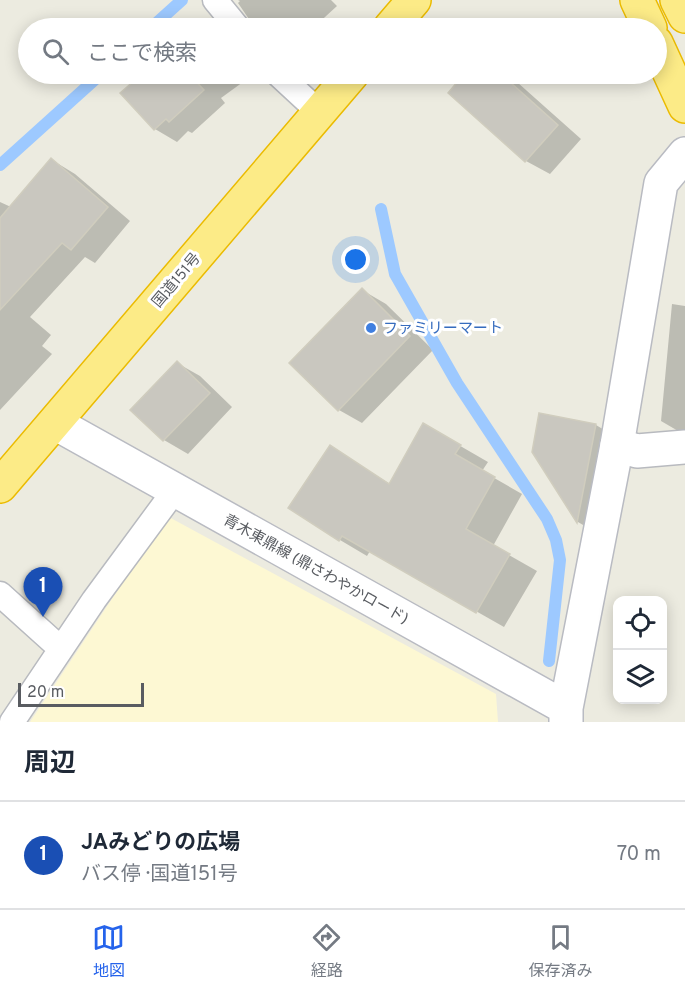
<!DOCTYPE html>
<html lang="ja">
<head>
<meta charset="utf-8">
<style>
	body { margin:0; font-family:Overpass,"Noto Sans JP",sans-serif; background:#f2f2f3; color:#1f2937 }
	.controls { position:absolute; right:18px; bottom:18px; display:grid; overflow:hidden; border-radius:12px; box-shadow:0 3px 15px #0003 }
	.controls button { width:54px; height:54px; display:grid; place-items:center; padding:0; border:0; border-bottom:2px solid #e0e1e3; background:#fff; color:#1f2937; font:30px sans-serif }
	.scale { position:absolute; left:18px; bottom:15px; width:126px; box-sizing:border-box; padding-left:6px; border:3px solid #595c61; border-top:0; font-size:16px; line-height:21px; white-space:nowrap; color:#595c61; -webkit-text-stroke:4px #fff; paint-order:stroke }
	.you { position:absolute; left:356px; top:260px; width:21px; height:21px; margin:-15px; border:4px solid #fff; border-radius:50%; background:#1a73e8; box-shadow:0 0 0 9px #1a73e833 }
	.badge { display:grid; place-items:center; width:39px; height:39px; border-radius:50%; background:#2563eb; color:#fff; font-size:20px; font-weight:700 }
	.pin { position:absolute; translate:-50% -50px; filter:drop-shadow(0 2px 3px #0008) }
	.pin::after { content:''; position:absolute; top:32px; width:21px; height:18px; background:inherit; clip-path:polygon(0 0,100% 0,50% 100%) }
	.list { margin:0; padding:0; list-style:none }
	h2 { display:flex; justify-content:space-between; align-items:center; height:78px; margin:0; padding:0 24px; font-size:26px }
	h2 small { font-size:20px; font-weight:400; color:#747a83 }
	.list li { display:grid; grid-template-columns:39px 1fr auto; gap:18px; align-items:center; box-sizing:border-box; height:108px; padding:0 24px; border-top:2px solid #e0e1e3 }
	.list b { display:block; font-size:22px; white-space:nowrap }
	.list p { margin:0; font-size:20px; white-space:nowrap; color:#747a83 }
	.list em { font-size:20px; font-style:normal; color:#747a83 }
	.icon { flex:none; width:33px; height:33px; fill:none; stroke:currentColor; stroke-width:2; stroke-linecap:round; stroke-linejoin:round }
	.map { position:relative; flex:none; width:685px; height:722px; overflow:hidden }
	.search { position:absolute; background:#fff; box-shadow:0 3px 15px #0003; left:18px; right:18px; top:18px; height:66px; display:flex; align-items:center; gap:15px; box-sizing:border-box; padding:0 21px; border-radius:33px; color:#747a83; font-size:22px }
	.sheet { height:186px; background:#fff }
	nav { display:flex; justify-content:space-around; align-items:center; box-sizing:border-box; height:84px; border-top:2px solid #e0e1e3; background:#fff; font-size:16px; color:#747a83 }
	nav a { display:grid; justify-items:center; gap:3px }
	nav .on { color:#2563eb }
	.map>svg:first-child { display:block }
	.commercial { fill:#fdf8d3 }
	.shadow { fill:#0003 }
	.lines { fill:none; stroke-linecap:round; stroke-linejoin:round }
	.stream { stroke:#9dc9ff; stroke-width:12 }
	.building { fill:#c9c7bf; stroke:#d0cdbe; stroke-width:1.5 }
	.lane-casing { stroke:#b8babf; stroke-width:27 }
	.street-casing { stroke:#b8babf; stroke-width:36 }
	.secondary-casing { stroke:#b9bbc2; stroke-width:36 }
	.highway-casing { stroke:#ebbb01; stroke-width:36 }
	.lane { stroke:#fff; stroke-width:24 }
	.street { stroke:#fff; stroke-width:33 }
	.secondary { stroke:#fff; stroke-width:33 }
	.highway { stroke:#fceb87; stroke-width:33 }
	.shop-dot { fill:#3f7fe0; stroke:#fff; stroke-width:2 }
	.labels { text-anchor:middle; stroke-width:6; stroke-linejoin:round; paint-order:stroke }
	.street-label { font-size:15px; fill:#595c61; stroke:#fff }
	.shop-label { font-size:15px; fill:#366cbe; stroke:#fff; text-anchor:start }
</style>
</head>
<body>
<div class="map">
<svg width="685" height="722" viewBox="0 0 685 722">
	<rect width="100%" height="100%" fill="#ecebe0"/>
	<!-- commercial -->
	<path class="commercial" d="M167,516L496,694L498,722H30Z"/>
	<!-- shadow -->
	<path class="shadow" d="M238,0H331L337,6L313,28H253V25L238,3L240,1Z
		M213,22L225,28H204Z
		M144,74H254L221,98L225,103L192,133L188,131L177,142L155,129L122,93Z
		M466,74H508L581,139L550,174L526,161L450,92Z
		M52,160L75,174L130,221L95,263L85,257L30,317L51,335L42,346L52,354L0,410V202L11,207Z
		M362,290L386,304L433,350L362,423L339,410Z
		M672,304L685,306V435L661,421Z
		M177,363L200,376L232,407L188,454L164,440L132,410Z
		M424,425L488,462L482,471L522,494L493,546L537,571L504,627L370,551L367,556L340,540L330,447L390,484Z
		M596,425L619,439L600,535L578,522L533,452Z"/>
	<g class="lines">
		<!-- stream -->
		<path class="stream" d="M151,28L182,0
			M0,165L101,74
			M381,209L395,274L457,383L547,519L556,540L560,560L549,661"/>
	</g>
	<!-- building -->
	<path class="building" d="M142,74H189L204,90L169,122L166,119L154,130L120,93Z
		M464,74H501L558,125L525,162L448,93Z
		M51,158L108,207L71,250L62,243L0,310V218Z
		M362,288L410,336L338,411L289,363Z
		M177,361L210,393L163,441L130,410Z
		M539,413L596,424L577,523L532,452Z
		M423,423L461,445L455,454L495,477L466,529L510,554L476,613L342,536L339,541L288,508L330,445L389,484Z"/>
	<g class="lines">
		<!-- lane casing -->
		<g class="lane-casing">
			<path id="lane" d="M215,0L238,28
				M278,74L319,112
				M0,594L61,649
				M12,722L94,600L175,490"/>
		</g>
		<!-- street casing -->
		<g class="street-casing">
			<path id="street" d="M617,445L637,451L685,447"/>
		</g>
		<!-- secondary casing -->
		<g class="secondary-casing">
			<path id="secondary" d="M55,423L566,708V722
				M566,708L617,445L661,183L685,154"/>
		</g>
		<!-- highway casing -->
		<g class="highway-casing">
			<path id="highway" d="M637,0L650,28
				M677,0L685,16
				M390,28L414,0
				M656,43L685,106
				M0,486L352,74"/>
		</g>
		<!-- lane -->
		<use href="#lane" class="lane"/>
		<!-- street -->
		<use href="#street" class="street"/>
		<!-- secondary -->
		<use href="#secondary" class="secondary"/>
		<!-- highway -->
		<use href="#highway" class="highway"/>
	</g>
	<!-- markers -->
	<circle class="shop-dot" cx="371" cy="328" r="6"/>
	<g class="labels">
		<!-- street labels -->
		<g class="street-label">
			<text transform="translate(176 280) rotate(-50)" y="5">国道151号</text>
			<text transform="translate(316 569) rotate(29)" y="5">青木東鼎線 (鼎さわやかロード)</text>
		</g>
		<!-- shop labels -->
		<g class="shop-label">
			<text x="383" y="333">ファミリーマート</text>
		</g>
	</g>
</svg>
<div class="controls">
<button><svg class="icon" aria-label="locate" viewBox="0 0 24 24"><circle cx="12" cy="12" r="6"/><path d="M12 2v4M12 18v4M2 12h4M18 12h4"/></svg></button>
<button><svg class="icon" aria-label="layers" viewBox="0 0 24 24"><path d="M12 4l9 5-9 5-9-5zM3 14l9 5 9-5"/></svg></button>
</div>
<div class="scale">20 m</div>
<div class="you"></div>
<div class="pin badge" style="left:43px;top:617px;background:#1a4fb4">1</div>
<div class="search"><svg class="icon" aria-label="search" viewBox="0 0 24 24"><circle cx="10" cy="10" r="6"/><path d="M15 15l6 6"/></svg>ここで検索</div>
</div>
<section class="sheet">
<h2>周辺<small></small></h2>
<ul class="list">
<li><span class="badge" style="background:#1a4fb4">1</span><div><b>JAみどりの広場</b><p>バス停 · 国道151号</p></div><em>70 m</em></li>
</ul>
</section>
<nav>
<a class="on"><svg class="icon" aria-label="map" viewBox="0 0 24 24"><path d="M3 6l6-2 6 2 6-2v14l-6 2-6-2-6 2zM9 4v14M15 6v14"/></svg>地図</a>
<a><svg class="icon" aria-label="directions" viewBox="0 0 24 24"><path d="M12 3l9 9-9 9-9-9zM9 14v-3h6M13 9l2 2-2 2"/></svg>経路</a>
<a><svg class="icon" aria-label="saved" viewBox="0 0 24 24"><path d="M7 4h10v16l-5-4-5 4z"/></svg>保存済み</a>
</nav>
</body>
</html>
